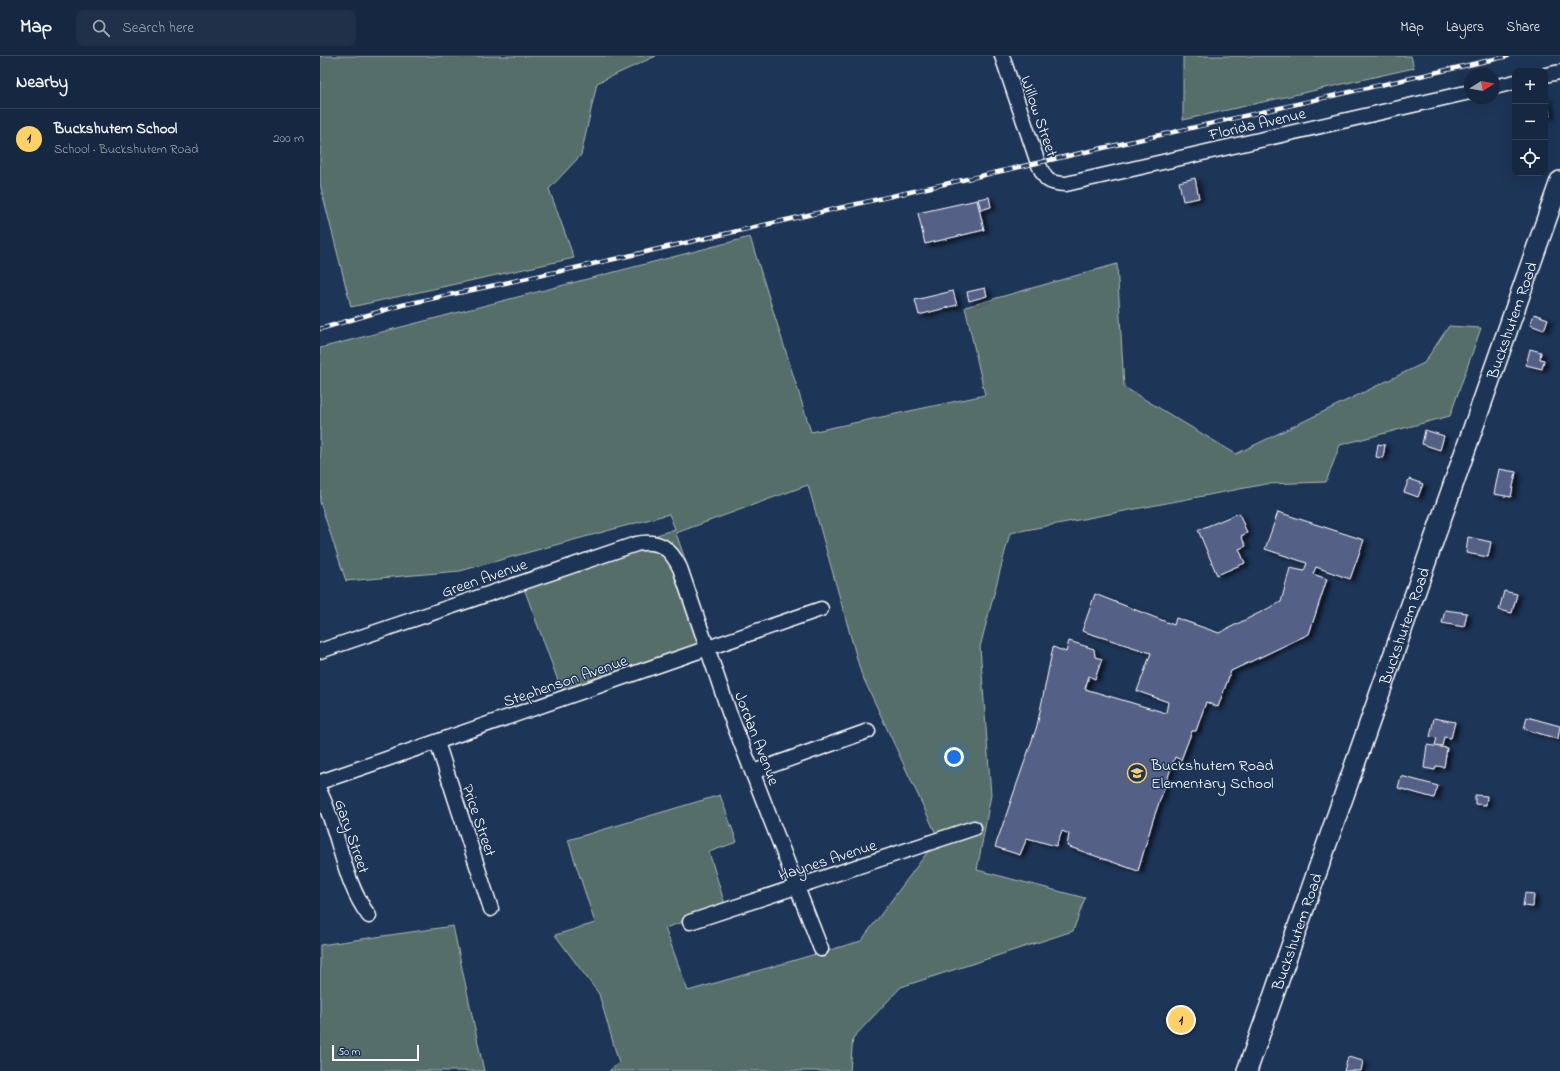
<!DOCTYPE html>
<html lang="en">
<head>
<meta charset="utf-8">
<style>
	body { margin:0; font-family:"Indie Flower",sans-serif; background:#1f3048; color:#f1f3f6 }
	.controls { position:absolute; right:12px; top:12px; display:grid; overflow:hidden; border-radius:8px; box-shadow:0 4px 16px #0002 }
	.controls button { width:36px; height:36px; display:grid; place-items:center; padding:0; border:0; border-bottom:1px solid #35445a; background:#162841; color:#f1f3f6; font:20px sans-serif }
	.compass { position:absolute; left:1144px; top:12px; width:36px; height:36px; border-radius:50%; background:#162841; box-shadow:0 4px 16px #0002; rotate:79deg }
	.scale { position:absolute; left:12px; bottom:10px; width:87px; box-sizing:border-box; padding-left:4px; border:2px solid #fff; border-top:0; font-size:11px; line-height:14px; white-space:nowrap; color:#fff; -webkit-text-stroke:3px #1d3557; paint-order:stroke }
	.you { position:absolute; left:634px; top:701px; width:14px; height:14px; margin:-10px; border:3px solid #fff; border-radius:50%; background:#1a73e8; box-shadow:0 0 0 6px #1a73e833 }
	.badge { display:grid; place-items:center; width:26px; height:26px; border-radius:50%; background:#ffd166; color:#111; font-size:13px; font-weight:700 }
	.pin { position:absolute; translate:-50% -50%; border:2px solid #fff; box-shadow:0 1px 4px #0006 }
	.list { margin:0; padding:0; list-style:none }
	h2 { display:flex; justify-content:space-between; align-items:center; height:52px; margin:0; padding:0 16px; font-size:17px }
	h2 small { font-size:13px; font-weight:400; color:#9ea6b1 }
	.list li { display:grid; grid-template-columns:26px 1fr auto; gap:12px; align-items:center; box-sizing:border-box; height:60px; padding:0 16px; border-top:1px solid #35445a }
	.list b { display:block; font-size:15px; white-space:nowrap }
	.list p { margin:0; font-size:13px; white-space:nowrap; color:#9ea6b1 }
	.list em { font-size:13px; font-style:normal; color:#9ea6b1 }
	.icon { flex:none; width:22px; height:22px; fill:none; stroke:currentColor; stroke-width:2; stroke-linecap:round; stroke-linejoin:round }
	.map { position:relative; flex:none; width:1240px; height:1015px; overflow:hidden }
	header { display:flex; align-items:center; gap:24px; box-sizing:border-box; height:56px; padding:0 20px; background:#162841; border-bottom:1px solid #35445a }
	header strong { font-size:19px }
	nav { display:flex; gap:22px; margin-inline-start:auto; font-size:14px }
	.search { width:280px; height:36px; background:#1f3048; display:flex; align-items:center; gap:10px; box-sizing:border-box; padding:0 14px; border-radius:8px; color:#9ea6b1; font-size:15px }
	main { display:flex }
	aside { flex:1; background:#162841 }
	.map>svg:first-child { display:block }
	.green { fill:#576e6b; stroke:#abb6b5 }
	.building { fill:#546087; stroke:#fff; filter:url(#shadow) }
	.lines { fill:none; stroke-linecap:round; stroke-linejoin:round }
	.minor-casing { stroke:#fff; stroke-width:17 }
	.secondary-casing { stroke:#fff; stroke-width:22 }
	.minor { stroke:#1d3557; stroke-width:14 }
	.secondary { stroke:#1d3557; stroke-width:19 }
	.rail-casing { stroke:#fff; stroke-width:4.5 }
	.rail { stroke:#1d3557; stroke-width:3; stroke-dasharray:9; stroke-linecap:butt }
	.labels { text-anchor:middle; stroke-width:3; stroke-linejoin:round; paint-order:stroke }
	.street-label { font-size:16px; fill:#fff; stroke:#1d3557 }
	.poi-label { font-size:16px; fill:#fff; stroke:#1d3557; text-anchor:start }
</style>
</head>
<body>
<header>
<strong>Map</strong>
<div class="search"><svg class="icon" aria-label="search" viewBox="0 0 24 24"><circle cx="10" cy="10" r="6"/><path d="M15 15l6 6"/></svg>Search here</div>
<nav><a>Map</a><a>Layers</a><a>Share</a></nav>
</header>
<main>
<aside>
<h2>Nearby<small></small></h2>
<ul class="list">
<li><span class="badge">1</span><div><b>Buckshutem School</b><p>School · Buckshutem Road</p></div><em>200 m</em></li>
</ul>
</aside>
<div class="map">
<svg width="1240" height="1015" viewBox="0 0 1240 1015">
	<defs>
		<filter id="shadow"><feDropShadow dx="4.5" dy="2.5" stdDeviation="2" flood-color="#0009"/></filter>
	</defs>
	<rect width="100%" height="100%" fill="#1d3557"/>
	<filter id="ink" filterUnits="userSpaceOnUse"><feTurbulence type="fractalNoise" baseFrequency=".025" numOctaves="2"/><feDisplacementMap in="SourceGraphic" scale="8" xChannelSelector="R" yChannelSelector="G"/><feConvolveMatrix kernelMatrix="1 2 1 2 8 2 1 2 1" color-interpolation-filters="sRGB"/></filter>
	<g filter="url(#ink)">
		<!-- green -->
		<path class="green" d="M0,0H336L277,27L261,99L229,133L254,202L31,251L0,128Z
			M863,0H1091L1094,12L863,64Z
			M430,181L491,376L665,339L645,251L797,208L804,331L916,398L1104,307L1129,270L1161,272L1130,360L1020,389L1006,426L946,428L690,477L660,591L671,739L657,814L765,842L753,875L581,931L533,982L530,1015H289L299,1007L279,938L235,879L275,867L248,784L400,739L417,786L389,796L406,852L345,872L368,935L541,885L618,782L541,617L488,429L356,477L395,591L244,641L201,524L355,473L349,458L140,515L26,525L0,446V292Z
			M133,870L164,1015H0V889Z"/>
		<!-- building -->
		<path class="building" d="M1225,42H1227L1230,60L1225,61Z
			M875,122L879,142L863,145L859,126Z
			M669,141L671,151L661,154L658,143Z
			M657,144L664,174L605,188L598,157Z
			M665,232L667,240L649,245L647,236Z
			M633,235L637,249L599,259L595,244Z
			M1214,258L1228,263L1224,274L1210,269Z
			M1210,293L1221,296L1220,303L1224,304L1222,313L1206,309Z
			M1105,374L1124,380L1120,394L1102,388Z
			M1058,388L1065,389L1063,402L1056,401Z
			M1179,413L1196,416L1191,441L1174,438Z
			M1089,423L1103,428L1098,441L1084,436Z
			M958,456L1044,484L1030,523L996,511L993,518L1007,523L989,578L911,615L898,651L886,646L876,675H872L861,704L855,701L833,764L818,815L747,790L749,778L742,775L736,790L707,782L700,799L675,791L717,670L733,591L746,596L749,585L774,593L775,601L782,603L775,623L769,620L765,633L846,657L848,646L817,635L831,597L762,575L775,538L854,569L856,562L899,577L961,546L970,512L984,515L987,507L945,493Z
			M919,457L927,477L921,480L926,490L919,493L925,507L897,519L878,474Z
			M1148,481L1171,486L1168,501L1146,497Z
			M1184,535L1197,538L1192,557L1179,554Z
			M1125,554L1147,557L1144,571L1122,567Z
			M1207,661L1240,670L1238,683L1204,673Z
			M1114,662L1135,666L1131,682L1124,681L1122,690L1115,689L1117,682L1110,681Z
			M1107,689L1127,692L1124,711L1116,710L1115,714L1104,712Z
			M1081,720L1118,730L1114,742L1078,732Z
			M1155,739L1167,740L1166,749L1155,748Z
			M1205,837L1214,838L1213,851L1203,850Z
			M1028,1001L1043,1005L1041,1015H1024Z"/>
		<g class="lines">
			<!-- minor casing -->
			<g class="minor-casing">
				<path id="minor" d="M682,0L718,107C726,124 726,127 746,128L1150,36
					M1225,19L1240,16
					M1174,31L1195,26
					M0,595L316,488C339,483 350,492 360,512L409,656L501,893
					M117,686L171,853
					M433,716L548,675
					M0,726L501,553
					M0,736C20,776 22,824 49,860
					M370,866L654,772"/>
			</g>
			<!-- secondary casing -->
			<g class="secondary-casing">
				<g id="secondary">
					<path id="s1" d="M927,1015L1240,125"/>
				</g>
			</g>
			<!-- minor -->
			<use href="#minor" class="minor"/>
			<!-- secondary -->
			<use href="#secondary" class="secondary"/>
			<!-- rail casing -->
			<g class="rail-casing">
				<path id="rail" d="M0,273L82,249L255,212L1188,0"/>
			</g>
			<!-- rail -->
			<use href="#rail" class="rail"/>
		</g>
	</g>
	<!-- icons -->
	<defs>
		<g id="school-ring" transform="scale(1)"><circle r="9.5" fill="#1d3557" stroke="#ffd166" stroke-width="1.5"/><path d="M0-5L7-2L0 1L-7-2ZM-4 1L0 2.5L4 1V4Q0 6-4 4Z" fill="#ffd166"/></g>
	</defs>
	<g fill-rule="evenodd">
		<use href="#school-ring" x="817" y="717"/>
	</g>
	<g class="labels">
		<!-- street labels -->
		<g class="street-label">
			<text transform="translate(720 60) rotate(71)" y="6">Willow Street</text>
			<text transform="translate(937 67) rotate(-13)" y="6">Florida Avenue</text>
			<text dy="6" stroke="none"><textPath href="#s1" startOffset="796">Buckshutem Road</textPath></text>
			<text transform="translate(164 521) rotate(-19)" y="6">Green Avenue</text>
			<text dy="6" stroke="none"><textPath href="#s1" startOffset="472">Buckshutem Road</textPath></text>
			<text transform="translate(245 624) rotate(-19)" y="6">Stephenson Avenue</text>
			<text transform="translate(438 682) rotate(69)" y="6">Jordan Avenue</text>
			<text transform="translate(160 764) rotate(71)" y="6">Price Street</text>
			<text transform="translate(33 780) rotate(71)" y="6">Gary Street</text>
			<text transform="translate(507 803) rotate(-18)" y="6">Haynes Avenue</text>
			<text dy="6" stroke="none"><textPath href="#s1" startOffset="148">Buckshutem Road</textPath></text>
		</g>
		<!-- poi labels -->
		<g class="poi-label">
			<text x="831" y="714">Buckshutem Road<tspan x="831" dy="18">Elementary School</tspan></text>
		</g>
	</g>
</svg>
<div class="controls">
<button>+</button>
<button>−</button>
<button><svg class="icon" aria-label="locate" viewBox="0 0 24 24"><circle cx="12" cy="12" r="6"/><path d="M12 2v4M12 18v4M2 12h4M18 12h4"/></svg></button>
</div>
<svg class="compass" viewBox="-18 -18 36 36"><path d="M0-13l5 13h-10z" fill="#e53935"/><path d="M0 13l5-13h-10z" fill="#9ea6b1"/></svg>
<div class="scale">50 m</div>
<div class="you"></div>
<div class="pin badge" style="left:861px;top:964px">1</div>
</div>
</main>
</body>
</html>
